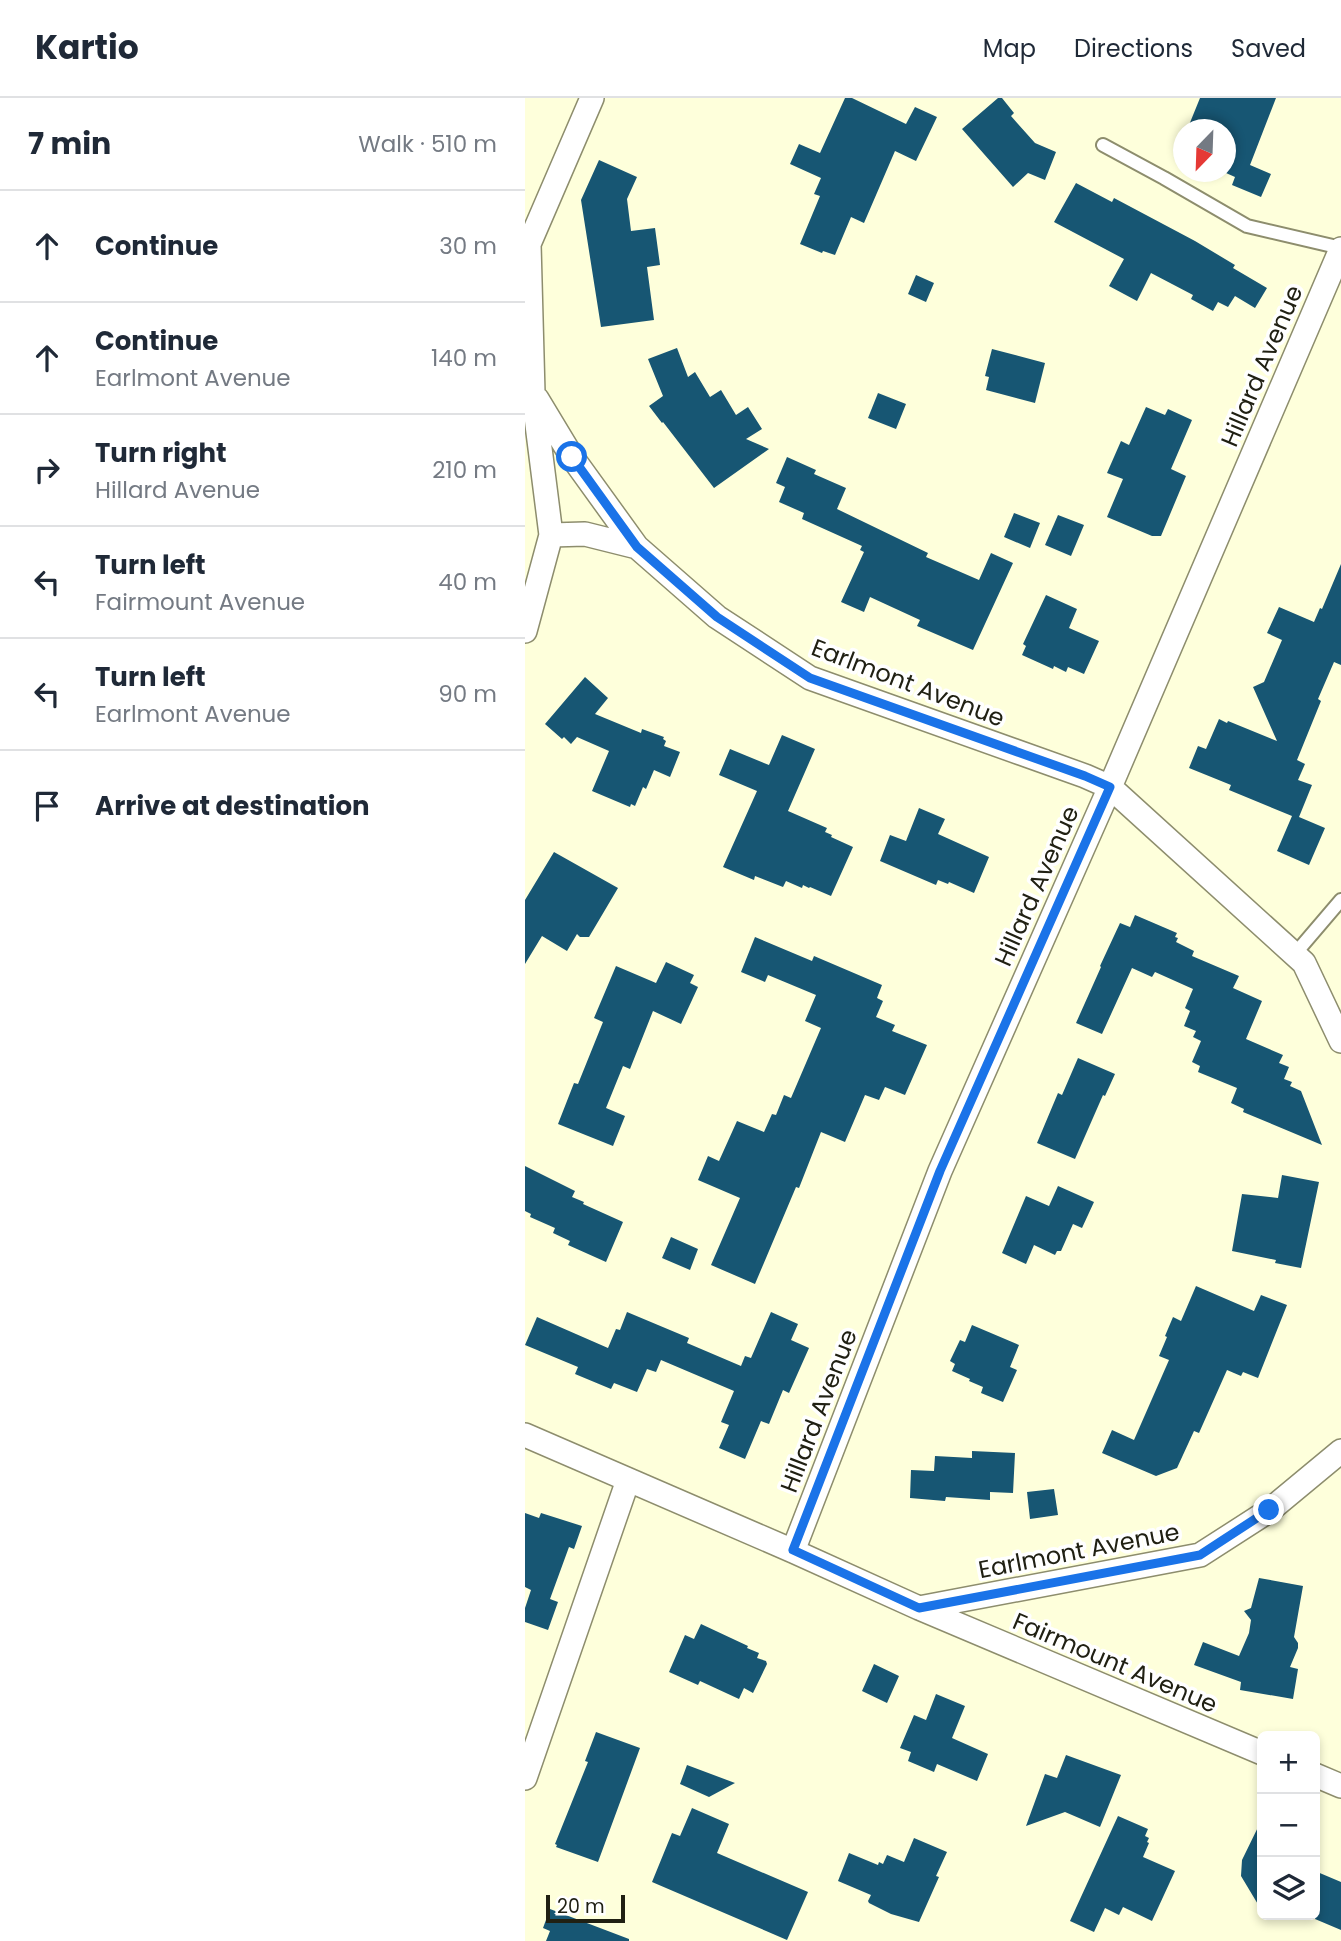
<!DOCTYPE html>
<html lang="en">
<head>
<meta charset="utf-8">
<style>
	body { margin:0; font-family:Poppins,sans-serif; background:#f6f6f7; color:#1f2937 }
	.controls { position:absolute; right:21px; bottom:21px; display:grid; overflow:hidden; border-radius:10px; box-shadow:0 4px 10px #0003 }
	.controls button { width:63px; height:63px; display:grid; place-items:center; padding:0; border:0; border-bottom:2px solid #e0e1e3; background:#fff; color:#1f2937; font:35px sans-serif }
	.compass { position:absolute; left:648px; top:21px; width:63px; height:63px; border-radius:50%; background:#fff; box-shadow:0 4px 10px #0003; rotate:203deg }
	.scale { position:absolute; left:21px; bottom:18px; width:79px; box-sizing:border-box; padding-left:7px; border:4px solid #202013; border-top:0; font-size:19px; line-height:24px; white-space:nowrap; color:#202013; -webkit-text-stroke:5px #fff; paint-order:stroke }
	.stop { position:absolute; width:21px; height:21px; margin:-16px; border:5px solid #1a73e8; border-radius:50%; background:#fff }
	.stop.end { background:#1a73e8; border-color:#fff; box-shadow:0 2px 7px #0008 }
	.list { margin:0; padding:0; list-style:none }
	h2 { display:flex; justify-content:space-between; align-items:center; height:91px; margin:0; padding:0 28px; font-size:30px }
	h2 small { font-size:23px; font-weight:400; color:#747a83 }
	.list li { display:grid; grid-template-columns:46px 1fr auto; gap:21px; align-items:center; box-sizing:border-box; height:112px; padding:0 28px; border-top:2px solid #e0e1e3 }
	.list b { display:block; font-size:26px; white-space:nowrap }
	.list p { margin:0; font-size:23px; white-space:nowrap; color:#747a83 }
	.list em { font-size:23px; font-style:normal; color:#747a83 }
	.icon { flex:none; width:38px; height:38px; fill:none; stroke:currentColor; stroke-width:2; stroke-linecap:round; stroke-linejoin:round }
	.map { position:relative; flex:none; width:816px; height:1843px; overflow:hidden }
	header { display:flex; align-items:center; gap:42px; box-sizing:border-box; height:98px; padding:0 35px; background:#fff; border-bottom:2px solid #e0e1e3 }
	header strong { font-size:33px }
	nav { display:flex; gap:38px; margin-inline-start:auto; font-size:24px }
	main { display:flex }
	aside { flex:1; background:#fff }
	.map>svg:first-child { display:block }
	.building { fill:#175673 }
	.lines { fill:none; stroke-linecap:round; stroke-linejoin:round }
	.service-casing { stroke:#8d8d6d; stroke-width:16 }
	.minor-casing { stroke:#8d8d6d; stroke-width:26 }
	.service { stroke:#fff; stroke-width:12 }
	.minor { stroke:#fff; stroke-width:23 }
	.route { stroke:#1a73e8; stroke-width:9 }
	.labels { text-anchor:middle; stroke-width:7; stroke-linejoin:round; paint-order:stroke }
	.street-label { font-size:24px; fill:#202013; stroke:#fff }
</style>
</head>
<body>
<header>
<strong>Kartio</strong>
<nav><a>Map</a><a>Directions</a><a>Saved</a></nav>
</header>
<main>
<aside>
<h2>7 min<small>Walk · 510 m</small></h2>
<ul class="list">
<li><svg class="icon" aria-label="ahead" viewBox="0 0 24 24"><path d="M12 20V5M6 11l6-6 6 6"/></svg><div><b>Continue</b></div><em>30 m</em></li>
<li><svg class="icon" aria-label="ahead" viewBox="0 0 24 24"><path d="M12 20V5M6 11l6-6 6 6"/></svg><div><b>Continue</b><p>Earlmont Avenue</p></div><em>140 m</em></li>
<li><svg class="icon" aria-label="right" viewBox="0 0 24 24"><path d="M7 20v-9h11M14 6l5 5-5 5"/></svg><div><b>Turn right</b><p>Hillard Avenue</p></div><em>210 m</em></li>
<li><svg class="icon" aria-label="left" viewBox="0 0 24 24"><path d="M17 20v-9H6M10 6l-5 5 5 5"/></svg><div><b>Turn left</b><p>Fairmount Avenue</p></div><em>40 m</em></li>
<li><svg class="icon" aria-label="left" viewBox="0 0 24 24"><path d="M17 20v-9H6M10 6l-5 5 5 5"/></svg><div><b>Turn left</b><p>Earlmont Avenue</p></div><em>90 m</em></li>
<li><svg class="icon" aria-label="arrive" viewBox="0 0 24 24"><path d="M6 21V4h12l-3 4 3 4H6"/></svg><div><b>Arrive at destination</b></div></li>
</ul>
</aside>
<div class="map">
<svg width="816" height="1843" viewBox="0 0 816 1843">
	<rect width="100%" height="100%" fill="#feffdb"/>
	<!-- building -->
	<path class="building" d="M320,0H327L381,26L390,9L412,19L391,63L370,53L339,125L326,119L310,157L298,153L297,155L275,146L295,98L289,96L296,80L265,66L274,46L295,55Z
		M473,0H477L489,15L486,18L510,45L531,54L520,82L503,75L488,89L437,31Z
		M675,0H751L725,67L746,76L736,99L707,87L710,79L701,75V32H662Z
		M74,62L112,79L102,101L106,133L130,130L135,167L122,169L129,222L76,229L56,102Z
		M551,85L587,104L589,100L670,143L710,167L708,170L742,190L730,210L710,198L703,209L693,204L688,213L666,201L668,197L626,175L612,203L584,188L599,161L529,124Z
		M391,177L409,185L401,204L383,196Z
		M152,250L163,279L170,274L185,299L196,292L211,317L223,309L237,331L221,341L244,351L189,390L138,324L137,325L124,308L138,298L123,261Z
		M467,251L520,265L510,305L461,292L464,279L460,278Z
		M353,295L381,306L371,331L343,320Z
		M621,309L640,317L643,311L667,322L646,371L661,378L636,438H627L582,419L598,381L582,375L596,343L604,347Z
		M262,359L291,372L289,376L321,390L312,411L403,455L401,459L454,482L466,455L488,465L448,552L392,528L395,522L345,499L339,514L316,504L339,454L335,452L337,448L277,421L279,415L254,404L260,389L251,385Z
		M489,415L515,425L505,450L479,439Z
		M533,417L559,427L546,458L520,447Z
		M816,466V567L809,564L793,601L796,603L772,662L780,666L773,682L787,687L774,719L800,730L784,767L752,753L767,718L704,692L706,687L664,670L673,648L681,651L694,621L702,625L703,623L752,643L728,589L739,584L757,542L742,535L754,509L789,524L795,510L797,511Z
		M521,497L552,511L544,530L574,543L559,576L543,569L541,574L529,568L528,571L497,557L501,548L498,546Z
		M60,579L83,600L70,616L116,635L117,631L139,639L138,641L141,643L139,648L155,654L145,679L129,672L121,691L118,689L110,708L106,706L105,709L67,693L84,653L52,639L46,646L39,639L37,641L20,626Z
		M257,637L290,651L263,713L302,730L300,734L307,737L306,739L328,749L306,798L285,789L284,790L278,787L277,790L261,783L258,789L230,778L229,782L198,769L232,693L194,677L205,651L244,667Z
		M394,710L420,721L413,736L464,759L449,795L424,784L423,786L413,782L411,787L355,763L365,737L381,743Z
		M29,754L93,790L64,839H55L52,836L42,853L17,838L0,866V802Z
		M610,817L652,835L650,839L653,840L651,844L669,853L667,858L714,878L708,890L737,903L721,941L758,957L754,965L764,969L759,981L767,984L765,988L776,993L797,1047L718,1014L719,1011L706,1005L712,990L673,974L675,968L667,964L676,943L668,939L671,933L659,928L665,913L660,910L668,891L630,874L627,879L607,870L577,936L551,925L576,869L575,868L595,825L605,829Z
		M230,839L287,863L289,858L357,887L352,900L358,903L351,919L370,927L367,933L402,947L380,997L360,989L354,1002L340,997L320,1044L296,1034L274,1090L271,1089L230,1186L186,1167L215,1100L173,1082L183,1058L194,1063L212,1023L239,1034L247,1016L251,1017L259,997L266,1000L296,930L280,923L291,897L243,877L240,884L216,874Z
		M141,864L169,877L165,885L173,889L156,926L128,913L105,971L98,968L81,1010L100,1018L88,1048L33,1026L49,985L53,986L78,924L69,920L91,868L131,885Z
		M553,960L590,976L580,998L578,997L550,1061L512,1045L533,995L537,997Z
		M0,1068L50,1093L47,1099L59,1104L58,1106L98,1124L81,1164L43,1147L45,1143L28,1135L30,1130L5,1119L6,1116L0,1113Z
		M757,1077L794,1084L776,1170L750,1165L751,1162L707,1153L717,1096L753,1100Z
		M533,1088L569,1104L557,1130L548,1126L536,1153H532L530,1157L509,1147L501,1166L477,1155L501,1098L524,1108Z
		M146,1139L173,1151L165,1172L137,1160Z
		M671,1188L729,1213L736,1197L762,1207L733,1280L718,1274L716,1278L702,1272L674,1335L669,1333L652,1370L631,1378L577,1355L587,1332L609,1342L644,1262L634,1258L642,1239L640,1238L648,1219L656,1223Z
		M102,1214L164,1240L162,1245L216,1268L220,1258L226,1260L246,1214L273,1226L266,1242L284,1250L264,1295L258,1292L244,1326L236,1323L220,1361L194,1350L204,1327L196,1324L209,1293L136,1262L131,1274L122,1271L112,1294L89,1285L86,1291L50,1276L53,1269L0,1247L12,1219L83,1250L91,1231L95,1232Z
		M447,1227L494,1247L485,1269L492,1272L478,1304L456,1295L458,1289L444,1283L445,1281L427,1273L430,1266L425,1263L435,1242L440,1244Z
		M447,1353L490,1355L488,1395L465,1394V1402L421,1399L420,1403L385,1400L386,1372L409,1373L410,1358L447,1360Z
		M529,1391L533,1417L505,1421L502,1394Z
		M0,1415L14,1420L16,1415L57,1428L49,1451L44,1449L25,1501L33,1504L23,1532L0,1524V1510L6,1492L0,1489Z
		M734,1480L778,1488L769,1539L773,1545V1550L765,1569L773,1571L768,1601L715,1592L716,1584L669,1567L678,1544L714,1558L724,1535L726,1522L719,1513L726,1510Z
		M176,1526L223,1548L222,1550L234,1555L232,1560L241,1563L242,1566L228,1595L219,1590L214,1601L175,1583L173,1587L144,1574L160,1537L169,1541Z
		M349,1566L374,1578L362,1605L337,1593Z
		M411,1596L440,1608L427,1640L463,1656L452,1683L412,1666L409,1674L383,1663L386,1654L375,1650L389,1617L401,1622Z
		M71,1634L115,1650L73,1764L31,1749L32,1747L30,1746L63,1664L60,1663Z
		M541,1657L596,1677L575,1729L540,1714L501,1728L520,1676L532,1680Z
		M162,1667L210,1685L184,1699L155,1686Z
		M167,1710L204,1726L192,1755L283,1794L262,1842L127,1784L147,1735L155,1738Z
		M593,1718L623,1731L620,1738L624,1740L622,1744L624,1745L618,1759L650,1773L627,1823L598,1809L594,1817L580,1810L569,1834L545,1823Z
		M737,1721V1813L716,1778L717,1762Z
		M389,1740L422,1754L411,1778L414,1779L394,1824L366,1816L344,1805L343,1803L346,1797L313,1783L324,1755L353,1767L354,1764L358,1766L362,1757L379,1764Z
		M790,1773L816,1784V1832L790,1821Z
		M25,1811L104,1841V1843H21L25,1833L18,1830Z"/>
	<g class="lines">
		<!-- service casing -->
		<g class="service-casing">
			<path id="service" d="M578,47L639,80L722,128L816,150
				M769,857L816,802"/>
		</g>
		<!-- minor casing -->
		<g class="minor-casing">
			<path id="minor" d="M0,139L4,146L8,295L26,437L60,436L112,449L192,519L285,580L560,678L585,689L779,865L816,943
				M4,146L67,0
				M12,301L47,359L112,449
				M0,533L26,437
				M0,1337L268,1453L394,1510L737,1655
				M268,1453L415,1073L585,689L816,151
				M394,1510L675,1457L745,1412L816,1353
				M790,1677L816,1688
				M0,1680L103,1382"/>
		</g>
		<!-- service -->
		<use href="#service" class="service"/>
		<!-- minor -->
		<use href="#minor" class="minor"/>
	</g>
	<g class="lines">
		<!-- route -->
		<path class="route" d="M47,359L112,449L192,519L285,580L560,678L585,689L415,1073L268,1452L394,1510L675,1457L744,1412"/>
	</g>
	<g class="labels">
		<!-- street labels -->
		<g class="street-label">
			<text transform="translate(737 268) rotate(-67)" y="8">Hillard Avenue</text>
			<text transform="translate(383 585) rotate(21)" y="8">Earlmont Avenue</text>
			<text transform="translate(512 788) rotate(-66)" y="8">Hillard Avenue</text>
			<text transform="translate(294 1313) rotate(-69)" y="8">Hillard Avenue</text>
			<text transform="translate(554 1453) rotate(-11)" y="8">Earlmont Avenue</text>
			<text transform="translate(590 1565) rotate(23)" y="8">Fairmount Avenue</text>
		</g>
	</g>
</svg>
<div class="controls">
<button>+</button>
<button>−</button>
<button><svg class="icon" aria-label="layers" viewBox="0 0 24 24"><path d="M12 4l9 5-9 5-9-5zM3 14l9 5 9-5"/></svg></button>
</div>
<svg class="compass" viewBox="-18 -18 36 36"><path d="M0-13l5 13h-10z" fill="#e53935"/><path d="M0 13l5-13h-10z" fill="#747a83"/></svg>
<div class="scale">20 m</div>
<div class="stop" style="left:47px;top:359px"></div>
<div class="stop end" style="left:744px;top:1412px"></div>
</div>
</main>
</body>
</html>
